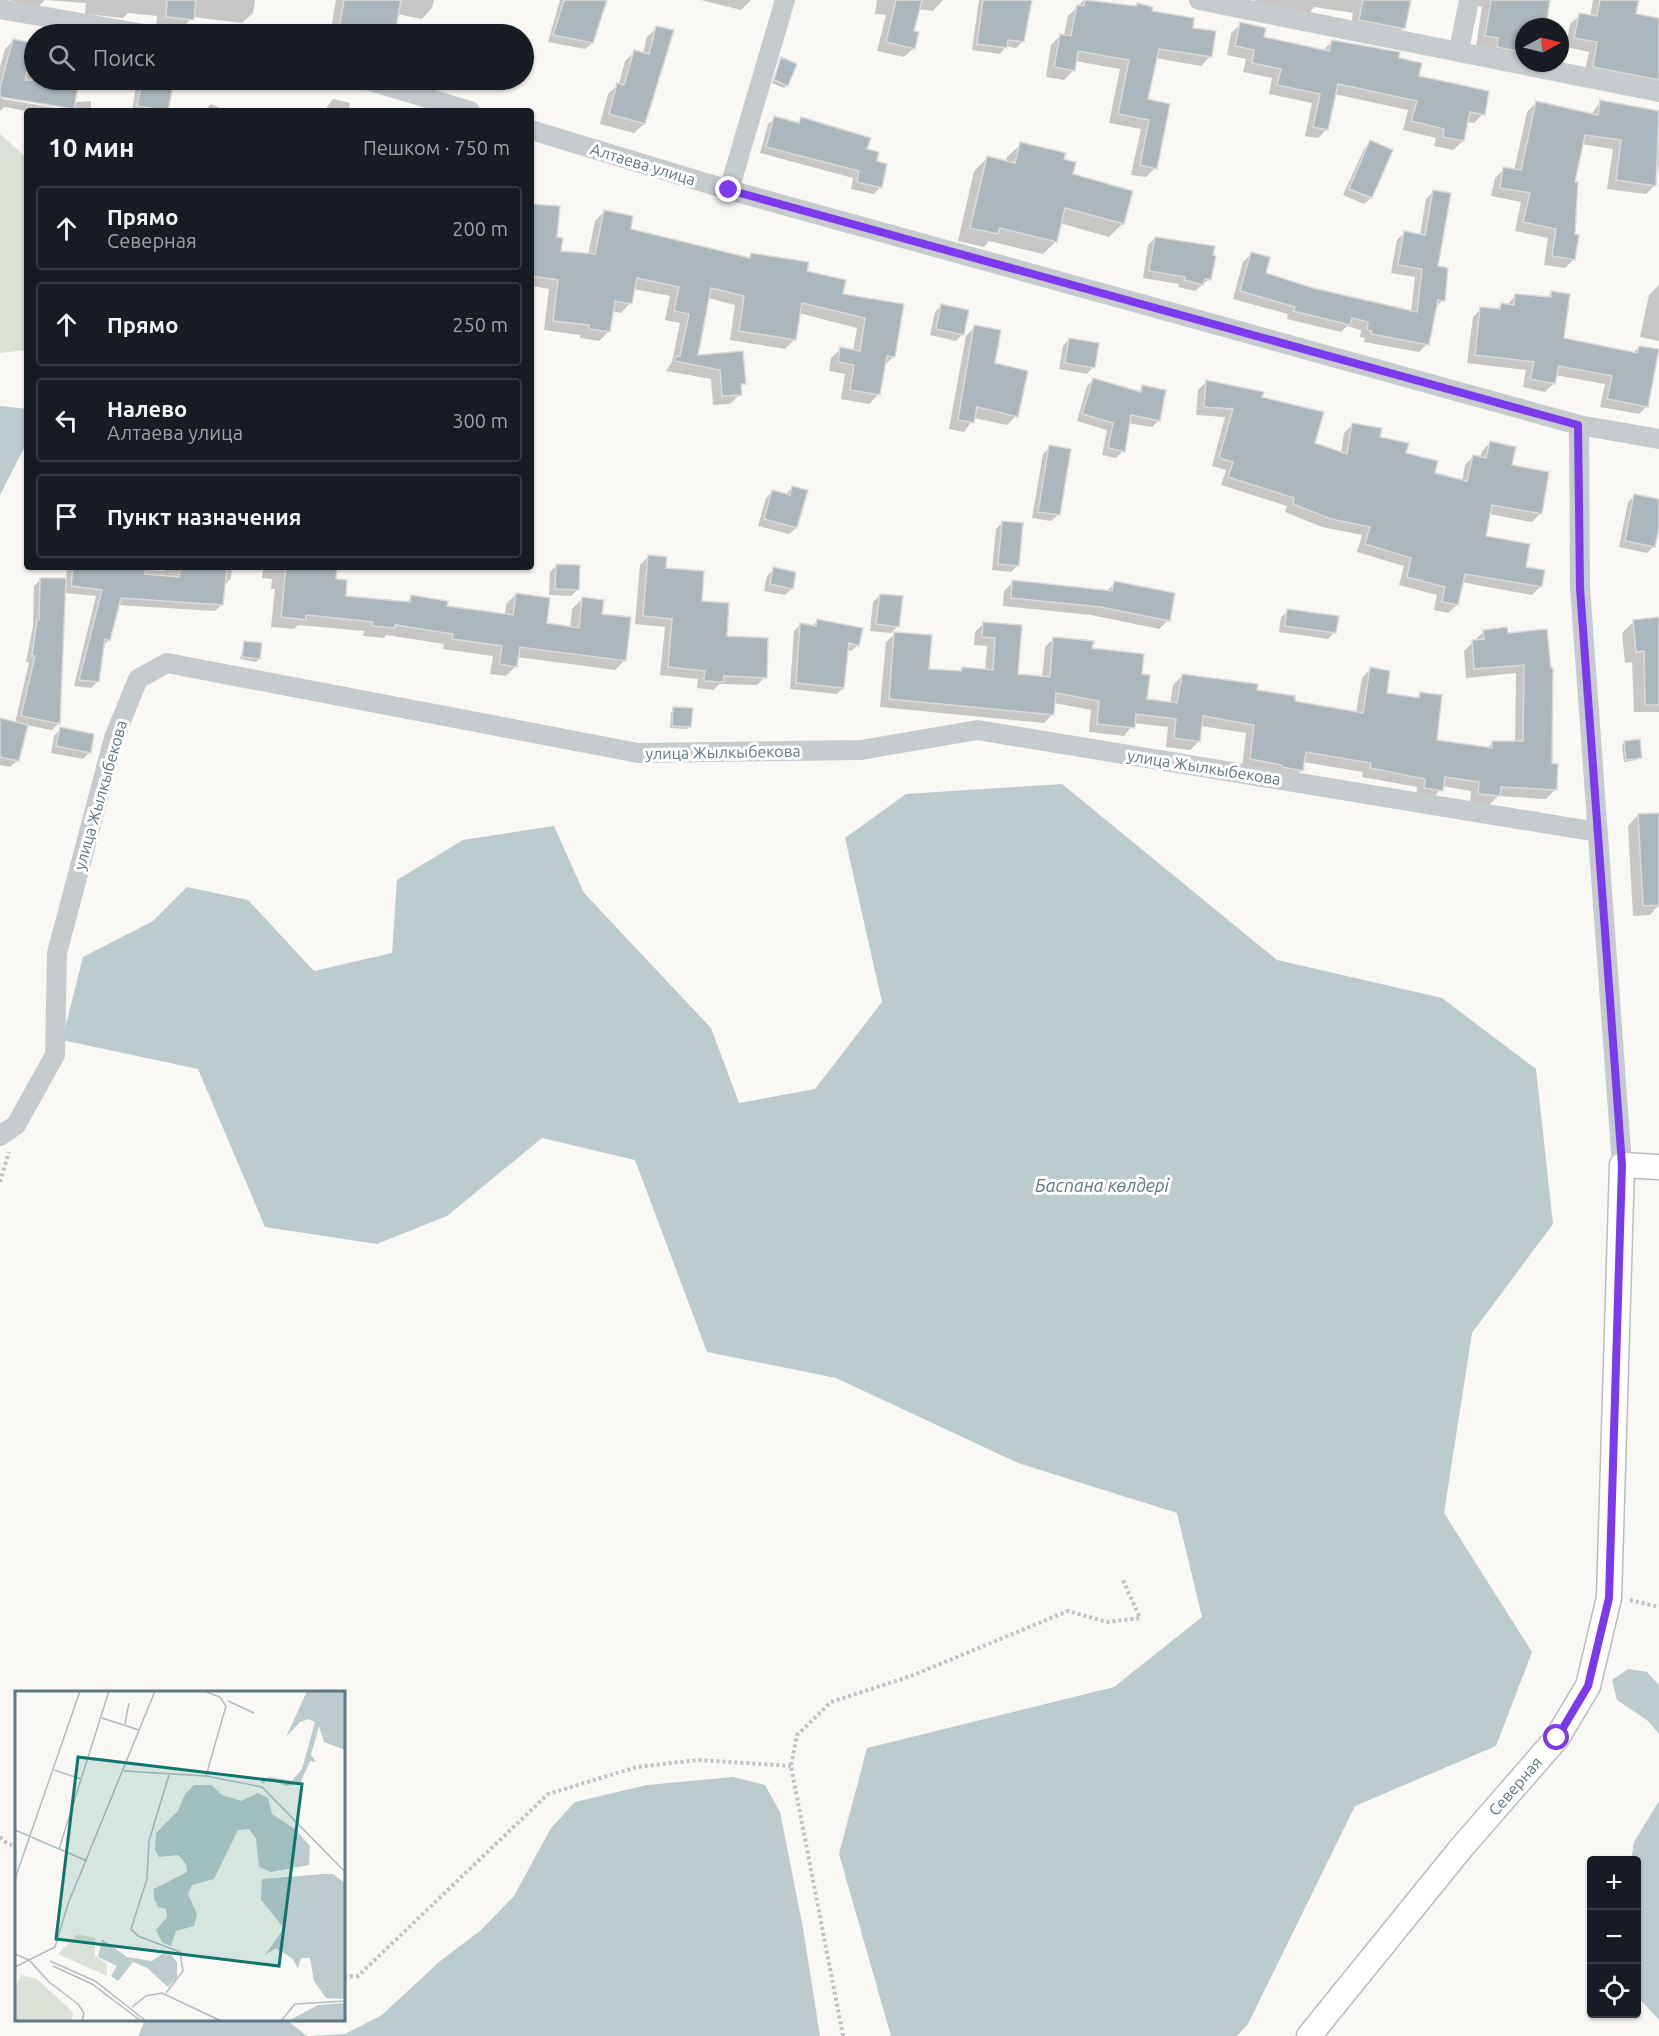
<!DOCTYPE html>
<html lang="ru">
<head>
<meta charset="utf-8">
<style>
	body { margin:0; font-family:Ubuntu,sans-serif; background:#20242c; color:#f1f3f6 }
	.controls { position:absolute; right:18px; bottom:18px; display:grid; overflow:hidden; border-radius:6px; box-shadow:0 2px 4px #0004 }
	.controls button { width:54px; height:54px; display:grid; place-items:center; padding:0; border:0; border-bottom:2px solid #363941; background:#171b24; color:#f1f3f6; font:30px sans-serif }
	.compass { position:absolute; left:1515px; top:18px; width:54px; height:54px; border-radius:50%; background:#171b24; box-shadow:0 2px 4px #0004; rotate:83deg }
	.stop { position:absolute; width:18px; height:18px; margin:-14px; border:4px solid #7c3aed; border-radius:50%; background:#fff }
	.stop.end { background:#7c3aed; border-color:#fff; box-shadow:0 2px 6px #0008 }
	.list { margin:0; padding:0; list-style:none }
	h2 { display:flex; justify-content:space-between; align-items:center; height:78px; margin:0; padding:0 24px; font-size:26px }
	h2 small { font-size:20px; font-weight:400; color:#9ea1a6 }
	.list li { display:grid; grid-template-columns:39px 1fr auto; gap:18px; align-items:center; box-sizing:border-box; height:84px; margin:0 12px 12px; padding:0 12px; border:2px solid #363941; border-radius:6px }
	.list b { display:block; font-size:22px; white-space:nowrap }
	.list p { margin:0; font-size:20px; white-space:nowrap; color:#9ea1a6 }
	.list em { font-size:20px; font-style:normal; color:#9ea1a6 }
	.icon { flex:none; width:33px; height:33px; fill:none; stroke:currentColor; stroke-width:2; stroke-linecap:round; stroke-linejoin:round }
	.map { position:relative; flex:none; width:1659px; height:2036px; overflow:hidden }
	.search { position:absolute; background:#171b24; box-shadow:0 2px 4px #0004; left:24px; top:24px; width:510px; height:66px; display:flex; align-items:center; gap:15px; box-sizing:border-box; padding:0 21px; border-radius:33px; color:#9ea1a6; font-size:22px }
	.panel { position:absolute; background:#171b24; box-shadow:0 2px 4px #0004; left:24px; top:108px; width:510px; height:462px; border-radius:6px }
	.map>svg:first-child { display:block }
	.green { fill:#dbe1d6 }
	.water { fill:#bccbce }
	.shadow { fill:#0003; fill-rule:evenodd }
	.building { fill:#abb7bc; stroke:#dadad8; stroke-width:1.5 }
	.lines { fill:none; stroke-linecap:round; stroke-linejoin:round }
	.major-casing { stroke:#b8bec1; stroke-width:27 }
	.path { stroke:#c1c4c6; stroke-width:4; stroke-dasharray:3 3; stroke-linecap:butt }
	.minor { stroke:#c6cbce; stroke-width:20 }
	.major { stroke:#fff; stroke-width:24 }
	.route { stroke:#7c3aed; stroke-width:8 }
	.labels { text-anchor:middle; stroke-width:6; stroke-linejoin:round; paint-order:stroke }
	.street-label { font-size:16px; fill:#607784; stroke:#fff }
	.water-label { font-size:18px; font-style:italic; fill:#5b777e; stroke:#fff }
	.inset-road { fill:none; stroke:#b3bcc1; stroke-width:1.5 }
	.view { fill:#0f766e; fill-opacity:0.15; stroke:#0f766e; stroke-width:3 }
	.inset-edge { fill:none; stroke:#607784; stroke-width:3 }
</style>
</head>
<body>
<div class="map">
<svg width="1659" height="2036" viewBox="0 0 1659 2036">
	<rect width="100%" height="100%" fill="#f9f8f5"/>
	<!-- green -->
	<path class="green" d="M0,134L27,158V350L0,353Z"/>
	<!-- water -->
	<path class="water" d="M0,406L27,409V442L0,495Z
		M1062,784L1277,960L1442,998L1536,1069L1553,1224L1472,1333L1444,1513L1532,1652L1496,1746L1355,1806L1248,2024L1237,2036H891L839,1854L867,1748L1114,1687L1202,1617L1177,1513L1018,1463L836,1378L707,1352L635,1160L542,1138L447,1216L377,1244L265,1227L198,1069L62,1040L83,957L153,921L187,887L248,900L314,971L392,953L397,880L463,840L554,826L584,893L711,1028L739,1103L815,1089L882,1002L845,838L906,794Z
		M1628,1669L1647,1672L1659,1685V1734L1648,1721L1617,1700L1612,1680Z
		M733,1777L765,1785L780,1812L803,1928L820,2036H310L345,2034L382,2015L439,1962L481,1930L514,1896L551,1828L575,1802L647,1785Z
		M1659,1801V2020L1637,1996L1636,1860H1631L1634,1842Z
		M145,2020H287L307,2036H138Z"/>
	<!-- shadow -->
	<path class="shadow" d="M9,0H255L253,13L242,23L192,17L182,29L156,27L157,16L128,13L123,18L85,14L86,3L45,0L38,7Z
		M336,0H434L432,8L422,19L397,14L393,34H330Z
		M560,0H593L592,43L585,49L548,42Z
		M701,0H751L741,10Z
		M877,0H943L933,11L918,9L912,32L914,48L904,57L877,51L886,15L875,14Z
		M979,0H1030L1022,42L1016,48L1006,46L1000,54L972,50Z
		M1084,0L1152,8L1151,12L1191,29L1210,56L1201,66L1155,58L1146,101L1168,105L1155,168L1146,177L1131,175L1141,129L1109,123L1120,69L1075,61L1074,70L1064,80L1046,77L1051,45L1061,35L1064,36L1068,16Z
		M1255,0H1409L1403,28L1394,38L1350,29L1353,13L1314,7L1304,20L1253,10Z
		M1475,0H1549L1545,22L1549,23V27H1524V51L1519,50L1510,61L1488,57L1489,48L1476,46L1482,7L1474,5Z
		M1593,0H1637L1634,15L1659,20V92L1584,76L1589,52L1566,47L1570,24L1580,15L1590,17Z
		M1241,24L1262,38L1323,51L1332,41L1397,59L1418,77L1483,114L1474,123L1466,122L1463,141L1453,150L1434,146L1436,138L1403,130L1408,110L1334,94L1327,129L1318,138L1305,136L1312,103L1269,94L1272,78L1243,72L1246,59L1227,55L1231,33Z
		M443,25L493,34H435Z
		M657,28L644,124L634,133L600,124L608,94L619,84L625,61L635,52L643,54L647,37Z
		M13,41L34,51V80H78L73,106L77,102L91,101V111H75L74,107L71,111H27L4,107L0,111V67L5,49ZM3,96L68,107V110L2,99Z
		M781,59L787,85L784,88L772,83Z
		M137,80H172L166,111H132Z
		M333,99L350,103L348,111H324Z
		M1600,102L1659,112V164L1655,185L1646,194L1607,189L1613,149L1581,144L1573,183L1574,259L1565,268L1544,265L1548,238L1515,231L1521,202L1491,196L1495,178L1504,169L1514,171L1527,112L1536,103L1591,115Z
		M211,104L227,111H204Z
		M775,118L796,124L801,118L865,150L875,162L880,187L874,194L851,189L853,178L760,153L768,124Z
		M1371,142L1391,151L1371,198L1364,204L1343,195L1364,149Z
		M1021,144L1063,160L1071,175L1123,223L1109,237L1060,223L1056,241L1043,254L989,241L984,247L958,241L974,171L987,158L1006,162L1007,157Z
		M1434,191L1437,268L1443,300L1435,308L1427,344L1419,352L1364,342L1365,338L1360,337L1361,330L1347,326L1341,332L1287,319L1288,314L1233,299L1243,262L1251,254L1264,274L1313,289L1411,312L1415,277L1391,273L1397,240L1404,233L1420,235L1426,199Z
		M531,205L555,239L560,252L588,255L595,221L604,212L629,230L747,259L751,254L805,272L841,295L903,305L894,356L884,366L879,394L869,404L841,399L845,374L829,371L831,358L841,349L853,351L857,328L799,313L794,340L785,349L730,340L735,305L708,298L696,357L744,383L739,388L740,394L730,404L713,405L711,379L666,371L672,362L680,323L665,320L670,296L633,289L630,303L621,313L612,311L608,332L599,341L580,338V335L544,330L549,289L531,286Z
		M1155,238L1213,247L1209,279L1195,291L1178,287L1179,284L1143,278L1148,245Z
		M1659,285V341L1640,337L1649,295Z
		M1552,293L1563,340L1632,354L1639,347L1647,406L1639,414L1600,407L1605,384L1555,375L1554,383L1545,392L1523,387L1526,370L1467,363L1473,317L1481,309L1496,310L1501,305L1507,306L1515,295L1547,298Z
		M942,305L963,334L956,341L930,335L935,312Z
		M975,327L1016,416L1007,425L974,418L964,432L949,429L966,336Z
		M1069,339L1093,367L1087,374L1059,369L1063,346Z
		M1093,380L1137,393L1143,387L1159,420L1152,427L1128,423L1123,451L1116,458L1102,455L1107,430L1077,421L1087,386Z
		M1207,381L1260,398L1313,444L1341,453L1344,433L1352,425L1405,454L1433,474L1462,482L1465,465L1473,457L1480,458L1482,451L1490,443L1510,466L1541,513L1532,522L1489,514L1484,537L1524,568L1540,587L1532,595L1461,582L1457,605L1448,613L1434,610L1437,595L1399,585L1404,566L1357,552L1362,535L1322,527L1285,512L1287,506L1221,485L1226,470L1212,466L1225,417L1196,415L1198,390Z
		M1050,447L1058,515L1051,521L1032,518L1043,454Z
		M792,488L796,528L789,534L758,526L766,498L772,492L785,495Z
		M1635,495L1659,500V522L1654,546L1647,553L1619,547L1628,502Z
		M1003,522L1018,565L1011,572L992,570L996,529Z
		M648,557L664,569L725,638L765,677L757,685L719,684L713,690L697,688L698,679L660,675L665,627L635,624L640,565Z
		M557,565L578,589L571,596L549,595L550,572Z
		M67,567L165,571V567H232L231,578L225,585L222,604L215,611L118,605L109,640L102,647L97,682L91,688L74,686L96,596L64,593L59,723L52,730L26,725L17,761L10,767L0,765V720L15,723L29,663L26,662L33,626L34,586L41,579L66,580Z
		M263,567H335L334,580L344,598L406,603L412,597L446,607L505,616L506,604L516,594L545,624L570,628L572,609L582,599L600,615L625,660L615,670L517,657L516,666L506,676L490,674L493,656L443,649L444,644L386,635L384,638L363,636L364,631L298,625L294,629L271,627L275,589H271L272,579L262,578Z
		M774,569L792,588L785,595L764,591L767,576Z
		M1013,582L1106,592L1115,583L1168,620L1159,629L1091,615L1003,606L1004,591Z
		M880,595L898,626L891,633L870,631L873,602Z
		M1288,611L1335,632L1328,639L1279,632L1281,617Z
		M1659,619V712H1634L1632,662L1625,663L1622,633L1634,621Z
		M817,621L858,645L851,651L847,650L843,688L837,694L790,689L794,631L801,624L812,626Z
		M984,623L1020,626L1016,676L1042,678L1045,647L1054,638L1091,650L1140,675L1146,700L1170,704L1173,685L1182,676L1255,691L1293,702L1356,713L1362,678L1370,669L1385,694L1415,699L1420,694L1435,741L1487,749L1493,742L1515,743L1516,673L1466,678L1464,651L1484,631L1506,634L1546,630L1551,765L1555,790L1546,799L1498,796L1489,805L1470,803L1471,791L1442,786L1433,799L1416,797L1417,787L1362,777L1363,772L1303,762L1301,770L1292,779L1242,768L1246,733L1201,726L1199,741L1190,750L1166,747L1168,727L1134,723L1124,736L1089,732L1091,710L1054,703L1053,714L1044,723L880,707L886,642L895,634L927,670L985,671L987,646L974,645L975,632Z
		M245,642L259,659L256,662L240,659Z
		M674,709L690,726L687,729L670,728L671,712Z
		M60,729L90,752L83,759L51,753L54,736Z
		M1625,742L1640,757L1637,760L1624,762L1622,745Z
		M1659,814V905L1650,915L1633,916L1628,826L1638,815Z"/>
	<!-- building -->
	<path class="building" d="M167,0H196L194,20L166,17Z
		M344,0H401L395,34H338Z
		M564,0H607L593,43L553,35Z
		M896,0H922L914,31L919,32L915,49L886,42Z
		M983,0H1032L1024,42L1008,40L1007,48L977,44Z
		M1085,0L1136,6L1137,3L1153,7L1152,11L1194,18L1193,28L1216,31L1212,57L1159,49L1148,99L1170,104L1157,169L1140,165L1149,120L1118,114L1129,60L1078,51L1075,71L1054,67L1060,34L1071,36L1077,5L1084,6Z
		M1363,0H1411L1405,29L1359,20Z
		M1491,0H1550L1546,27H1524L1521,52L1497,47L1498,38L1485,36Z
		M1600,0H1639L1636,14L1659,18V80L1593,67L1597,42L1574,38L1579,13L1597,16Z
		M1240,22L1266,28L1264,37L1329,51L1332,40L1400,52L1399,58L1422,63L1419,76L1489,91L1485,115L1470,112L1464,141L1443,137L1444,129L1411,121L1417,101L1338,84L1328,130L1313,127L1320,94L1277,85L1281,69L1252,63L1254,50L1235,46Z
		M656,26L674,30L645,124L609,114L617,83L624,85L634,50L649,54Z
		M13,39L33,43L25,80H79L74,109L0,97V87Z
		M781,57L797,64L788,86L774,80Z
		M142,80H174L168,111L137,106Z
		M1600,100L1659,111L1656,186L1616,180L1621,140L1585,135L1575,182H1578L1575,234L1579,235L1575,260L1552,256L1556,229L1523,222L1530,193L1500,188L1503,167L1521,170L1536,101L1598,115Z
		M774,116L799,123L801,117L871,138L867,149L879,152L877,161L887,164L882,188L857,182L859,171L766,147Z
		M1370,140L1393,150L1372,198L1349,189Z
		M1020,142L1066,153L1064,159L1076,162L1073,174L1133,191L1124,224L1065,208L1057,242L1000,228L998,234L970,228L987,156L1015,163Z
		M1433,190L1451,193L1438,266L1448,268L1445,301L1438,300L1429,345L1371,334L1372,331L1367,330L1368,322L1352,318L1350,325L1293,311L1295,307L1240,291L1251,252L1270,257L1266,273L1313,288L1417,312L1422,269L1398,265L1404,231L1425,235Z
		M531,204L560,206L557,237L563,238L561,251L595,254L604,210L633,216L631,229L750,258L751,253L809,262L807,271L846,280L843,294L904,304L895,357L887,356L880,395L850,390L854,365L838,362L840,347L860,351L865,318L802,303L796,340L739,331L744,296L711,288L698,355L743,351L746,384H741L742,395L722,396L720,370L675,361V357L680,356L689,314L674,311L679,287L637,278L632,304L615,301L610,332L589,329V325L553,321L558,280L531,276Z
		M1155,237L1215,246L1213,255L1216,256L1211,280L1205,279L1203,285L1184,280L1185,277L1149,271Z
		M1551,291L1570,294L1564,338L1637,353L1639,346L1659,349L1648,407L1607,399L1612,376L1559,366L1555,384L1530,379L1534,362L1475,355L1480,307L1500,309L1501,303L1514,305L1515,294L1551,297Z
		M941,304L969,310L964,335L936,329Z
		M974,325L1001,330L995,363L1028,371L1018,417L977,407L974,423L958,420Z
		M1069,338L1099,343L1095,368L1065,363Z
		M1093,378L1141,392L1142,385L1166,390L1160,421L1131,415L1125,452L1108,448L1113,423L1082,414Z
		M1206,380L1264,392L1262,397L1324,412L1315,443L1347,454L1352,423L1382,428L1380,437L1409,443L1406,453L1438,461L1435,473L1467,481L1473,455L1486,458L1490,441L1516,447L1512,465L1549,472L1542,514L1492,505L1486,536L1530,544L1526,567L1545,570L1542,587L1465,574L1458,605L1442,602L1445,587L1407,577L1411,558L1365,544L1370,527L1331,519L1293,504L1294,498L1228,477L1233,462L1219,458L1233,409L1204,407Z
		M1049,445L1071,449L1060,515L1038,512Z
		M792,486L808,490L797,528L764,519L772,490L790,495Z
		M1634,494L1659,499V529L1655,547L1625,541Z
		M1002,521L1023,523L1019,566L998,564Z
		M648,555L667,557L666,568L704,571L702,601L729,603L727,636L768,638L767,678L724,676L723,682L704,681L705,671L668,667L672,619L643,616Z
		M556,564L580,565L579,590L555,589Z
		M73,567H146L145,574L179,577L180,567H227L223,605L121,598L110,641L105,639L99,682L79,680L102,590L71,586Z
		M286,567H337L336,579L347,580L346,596L410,602L411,595L448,601L447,606L513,615L516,593L550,598L547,623L579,628L582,597L604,600L602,614L631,617L626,661L520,647L517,667L499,664L502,646L452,639L453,634L395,625V628L372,626L373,622L306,615V620L281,617Z
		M773,567L796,572L793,589L770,584Z
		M40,578H66L60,724L21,716L35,656H32L37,620H39Z
		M1012,580L1112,591L1114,581L1175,593L1170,621L1101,607L1011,598Z
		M880,594L903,596L899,627L876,624Z
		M1287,609L1339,616L1336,633L1285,626Z
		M1659,617V705H1645L1644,651L1636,652L1633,620Z
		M817,619L863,628L859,646L849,643L844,688L796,683L800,623L816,626Z
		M983,622L1022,625L1018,674L1050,677L1053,637L1094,641L1092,648L1144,654L1142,674L1150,675L1147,699L1177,703L1182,674L1258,684L1257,690L1295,696V701L1363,713L1370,667L1390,671L1387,693L1419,698L1420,692L1442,695L1437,740L1492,748V741H1523L1524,665L1474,669L1472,640L1484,639L1483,630L1507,627L1508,633L1547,629L1551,668H1553L1552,763L1558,764L1557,790L1501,787L1500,796L1478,794L1479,782L1445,777L1443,791L1424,788L1425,779L1370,768L1371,763L1306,752L1303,771L1282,767V765L1250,759L1254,725L1203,716L1200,742L1174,738L1176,719L1136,714L1135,728L1097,724L1099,701L1056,693L1054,715L889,699L894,632L932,635L929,669L961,671L962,667L993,670L995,638L982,637Z
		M244,641L262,643L260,659L242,657Z
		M673,707L693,708L691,727L672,726Z
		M0,718L28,725L19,761L0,757Z
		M60,727L94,734L91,753L56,746Z
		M1640,739L1642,758L1626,760L1624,741Z
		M1659,813V905L1643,906L1638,814Z"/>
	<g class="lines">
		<!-- major casing -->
		<g class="major-casing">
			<path id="major" d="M1309,2036L1462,1847L1557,1738L1588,1686L1609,1598L1622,1165L1659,1167"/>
		</g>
		<!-- path -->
		<path class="path" d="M0,1182L9,1152
			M1630,1600L1659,1607
			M0,1837L8,1844L16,1846
			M344,1977L358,1976L548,1794L637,1767L698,1760L791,1766
			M843,2036L791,1766L797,1735L831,1702L911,1676L1068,1611L1107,1622L1140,1618L1123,1580"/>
		<!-- minor -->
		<path class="minor" d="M1199,0L1659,92
			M0,9L144,34
			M1459,50L1469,0
			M367,80L470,111
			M531,130L729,190L1579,425L1659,439
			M729,190L785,0
			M1579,425L1580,588L1622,1165
			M0,1136L16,1125L55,1055L57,953L114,738L138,679L167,663L638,753L861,750L977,730L1597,832"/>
		<!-- major -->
		<use href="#major" class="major"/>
	</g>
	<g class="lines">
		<!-- route -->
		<path class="route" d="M729,190L1578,425L1580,588L1622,1165L1609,1598L1588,1686L1557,1738"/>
	</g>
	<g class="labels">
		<!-- street labels -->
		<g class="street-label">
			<text transform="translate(643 164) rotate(17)" y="6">Алтаева улица</text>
			<text transform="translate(723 752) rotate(-1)" y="6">улица Жылкыбекова</text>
			<text transform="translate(1204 767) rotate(9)" y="6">улица Жылкыбекова</text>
			<text transform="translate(100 795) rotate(-74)" y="6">улица Жылкыбекова</text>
			<text transform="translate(1515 1786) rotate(-49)" y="6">Северная</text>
		</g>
		<!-- water labels -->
		<g class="water-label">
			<text x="1102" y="1192">Баспана көлдері</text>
		</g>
	</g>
	<!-- overview -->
	<g transform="translate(15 1691)">
		<rect width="330" height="330" fill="#f9f8f5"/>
		<path d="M63,243L80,247V265L92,273V285L43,263ZM6,284L22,288L58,321L57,330H0V297Z" fill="#dbe1d6"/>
		<path d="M292,0H330V59L309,51L304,35L296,64L301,71L295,70L285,93L271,95L255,88L247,93L246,89L255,86L277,90L287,78L300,31L294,28L285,31L271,46ZM179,94H196L207,104L226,110L243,102L253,107L257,123L280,138L295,155L294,174L256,181L244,176L241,148L234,138L223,139L199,188L177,194L173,203L182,223L179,235L161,240L156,255L147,251L141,239L152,226L151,218L143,216L139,208V198L172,181L171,173L163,164L144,166L140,159L141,142L163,120L170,103ZM308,183H318L330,192V308L311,307L299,290L295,267H286L283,278L278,268L261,257L250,264L269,237L246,209L247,188ZM87,248L112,266L137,270L147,263L156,264L162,271V287L153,296L132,277L118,271L103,290L96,285L102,275L83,266ZM330,312V330H273L303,314Z" fill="#bccbce"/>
		<path class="inset-road" d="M189,0L205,6L211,15L191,85L247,96L330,181M213,10L239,22M87,27L124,39M110,33L114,12M39,79L66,88M109,80L191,85M0,139L72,170M44,158L94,0M0,188L65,0M0,263L14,269L34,291L63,313L69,322L67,330M35,270L80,290L131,330M38,275L77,293L126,330M0,276L40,256L53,213L140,0M151,302L168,280L165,261L123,245L116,238L132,188L134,150L154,84M117,316L131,305L147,302L206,330M266,330L280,313L330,310"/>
		<path class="view" d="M63,66L287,93L264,275L41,248Z"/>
		<rect width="330" height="330" class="inset-edge"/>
	</g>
</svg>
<div class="controls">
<button>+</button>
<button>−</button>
<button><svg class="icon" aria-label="locate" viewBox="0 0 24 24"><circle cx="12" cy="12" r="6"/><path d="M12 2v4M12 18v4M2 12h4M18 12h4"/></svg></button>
</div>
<svg class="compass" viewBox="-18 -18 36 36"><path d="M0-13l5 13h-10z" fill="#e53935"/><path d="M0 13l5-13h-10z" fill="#9ea1a6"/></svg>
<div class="stop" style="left:1557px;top:1738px"></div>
<div class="stop end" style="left:729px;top:190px"></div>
<div class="search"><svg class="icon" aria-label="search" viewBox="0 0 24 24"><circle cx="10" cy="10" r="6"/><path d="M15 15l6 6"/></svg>Поиск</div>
<section class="panel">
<h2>10 мин<small>Пешком · 750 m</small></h2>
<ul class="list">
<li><svg class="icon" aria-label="ahead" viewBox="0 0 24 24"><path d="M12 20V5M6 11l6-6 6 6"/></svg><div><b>Прямо</b><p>Северная</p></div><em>200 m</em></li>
<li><svg class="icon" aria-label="ahead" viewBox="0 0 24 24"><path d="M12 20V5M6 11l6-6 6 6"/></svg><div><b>Прямо</b></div><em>250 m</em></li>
<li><svg class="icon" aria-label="left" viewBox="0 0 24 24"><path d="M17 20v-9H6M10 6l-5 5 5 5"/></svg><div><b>Налево</b><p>Алтаева улица</p></div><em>300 m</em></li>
<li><svg class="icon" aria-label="arrive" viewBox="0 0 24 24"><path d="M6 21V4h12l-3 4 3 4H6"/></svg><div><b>Пункт назначения</b></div></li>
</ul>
</section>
</div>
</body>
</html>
